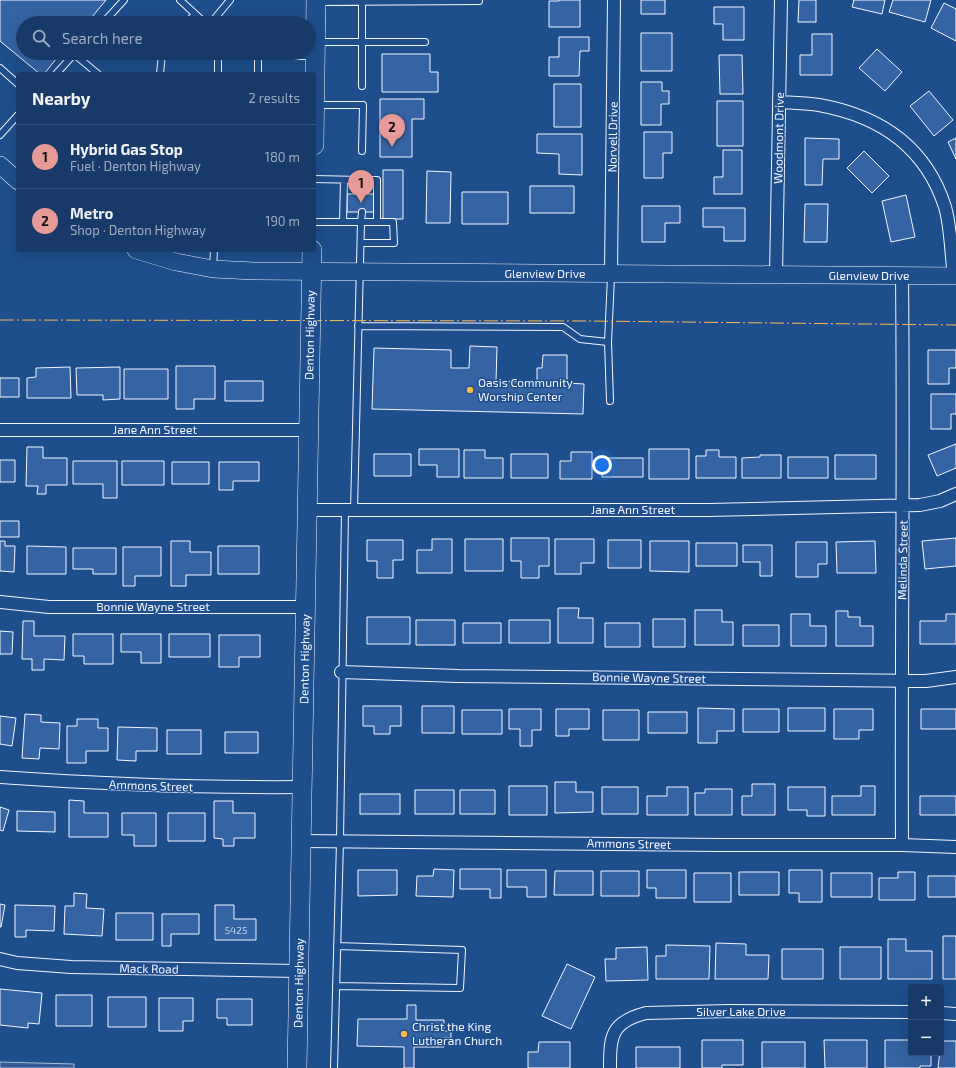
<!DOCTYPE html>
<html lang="en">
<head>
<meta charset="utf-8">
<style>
	body { margin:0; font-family:"Exo 2",sans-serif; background:#244571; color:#f1f3f6 }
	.controls { position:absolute; right:12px; bottom:12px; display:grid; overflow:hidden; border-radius:4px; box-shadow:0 4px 16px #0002 }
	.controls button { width:36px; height:36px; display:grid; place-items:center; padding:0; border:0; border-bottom:1px solid #36547d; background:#173a69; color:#f1f3f6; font:20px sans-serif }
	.you { position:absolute; left:602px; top:465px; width:14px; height:14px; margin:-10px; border:3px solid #fff; border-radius:50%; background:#1a73e8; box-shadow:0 0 0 6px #1a73e833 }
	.badge { display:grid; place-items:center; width:26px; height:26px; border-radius:50%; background:#e69b98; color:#111; font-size:13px; font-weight:700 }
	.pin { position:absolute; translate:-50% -33px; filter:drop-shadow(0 1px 2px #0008) }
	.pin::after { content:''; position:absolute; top:21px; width:14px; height:12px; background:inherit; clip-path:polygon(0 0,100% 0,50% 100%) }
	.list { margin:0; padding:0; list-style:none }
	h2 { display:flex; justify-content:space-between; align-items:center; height:52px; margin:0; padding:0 16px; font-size:17px }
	h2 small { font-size:13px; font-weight:400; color:#9eadc0 }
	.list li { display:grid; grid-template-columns:26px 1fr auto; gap:12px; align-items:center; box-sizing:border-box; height:64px; padding:0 16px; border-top:1px solid #36547d }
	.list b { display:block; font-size:15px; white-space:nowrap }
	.list p { margin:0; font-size:13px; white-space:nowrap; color:#9eadc0 }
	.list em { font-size:13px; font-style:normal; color:#9eadc0 }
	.icon { flex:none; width:22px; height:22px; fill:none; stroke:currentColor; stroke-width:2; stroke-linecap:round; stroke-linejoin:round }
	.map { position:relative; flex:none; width:956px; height:1068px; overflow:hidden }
	.search { position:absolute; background:#173a69; box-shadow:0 4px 16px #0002; left:16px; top:16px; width:300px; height:44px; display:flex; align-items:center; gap:10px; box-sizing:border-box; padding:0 14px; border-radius:22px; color:#9eadc0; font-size:15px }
	.panel { position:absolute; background:#173a69; box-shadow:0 4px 16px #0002; left:16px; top:72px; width:300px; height:180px; border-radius:4px }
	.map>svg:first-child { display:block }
	.green { fill:#305b95; stroke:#a8bbd7 }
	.building { fill:#3563a3; stroke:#f2f6ff }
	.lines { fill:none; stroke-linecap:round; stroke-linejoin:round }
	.service-casing { stroke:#f2f6ff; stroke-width:8 }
	.minor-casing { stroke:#f2f6ff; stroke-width:14 }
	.secondary-casing { stroke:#f2f6ff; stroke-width:18 }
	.primary-casing { stroke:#f2f6ff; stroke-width:20 }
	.service { stroke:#1f4e8c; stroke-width:6 }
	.minor { stroke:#1f4e8c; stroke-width:12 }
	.secondary { stroke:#1f4e8c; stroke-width:17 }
	.primary { stroke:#1f4e8c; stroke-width:19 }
	.power { stroke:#ffb74d; stroke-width:1; stroke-dasharray:14 3 2 3; stroke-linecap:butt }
	.poi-dot { fill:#ffb74d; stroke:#1f4e8c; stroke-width:1.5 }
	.labels { text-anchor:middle; stroke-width:3; stroke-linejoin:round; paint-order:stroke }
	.number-label { font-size:10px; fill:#c3d1e8 }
	.street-label { font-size:12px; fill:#f2f6ff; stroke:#1f4e8c }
	.poi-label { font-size:12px; fill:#f2f6ff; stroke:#1f4e8c; text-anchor:start }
</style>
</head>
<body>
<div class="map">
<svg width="956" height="1068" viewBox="0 0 956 1068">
	<rect width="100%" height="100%" fill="#1f4e8c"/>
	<!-- green -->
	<path class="green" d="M0,1062L74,1064V1068H0Z"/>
	<!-- building -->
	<path class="building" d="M0,0H106L87,23H23V53H61L44,74H40L0,41Z
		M559,0H580V27H549V1H559Z
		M641,0H665V14H641Z
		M799,0H816V22H798Z
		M854,0H853H885L882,14L852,7Z
		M893,0H931L925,22L889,12Z
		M944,3L956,9V41L931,28Z
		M714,7H744V40H723V24H714Z
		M641,33H672V71H641Z
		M812,34H832V75H800V55H812Z
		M559,37H589V51H580L579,76H549V57H559Z
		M877,49L902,72L885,91L859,68Z
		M382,54H430V72H438V92H382Z
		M719,55H742L743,94H720Z
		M641,82H662V91H669V104H661V125H641Z
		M554,84H581V127H554Z
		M929,91L953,120L934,136L910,106Z
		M380,99H424V119H412V157H380Z
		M717,101H743V146H717Z
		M644,132H672V153H663V178H644Z
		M537,134H582V175L559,174V154L537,153Z
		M805,138L839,139V159H823L822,185H805Z
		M956,138V159L948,142Z
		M723,150H742V194H714V177H723Z
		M864,151L889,176L872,193L847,168Z
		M383,170H403V219H383Z
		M427,171L451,172L450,223H426Z
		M530,186H574V213H530Z
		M462,192H508V224H462Z
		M347,194H375V212H347Z
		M906,195L915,237L891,242L882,201Z
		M805,204H828L827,242H804Z
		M642,206H680V223H665V242H642Z
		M703,208H745V241H724V227H703Z
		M470,346L497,347L496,381L537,382V368H542L543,355H567V383L584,384L583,414L372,409L374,348L451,350V368H469Z
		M928,350H956V368H949V384H928Z
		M176,366H215V399H194V409H176Z
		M70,367L71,398H27V378L36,377V368Z
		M120,367V399L103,400V395H77L76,368Z
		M124,369H168V399H124Z
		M0,378H19V397H0Z
		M225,381H263V401H225Z
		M931,394H956V414H951V429H931Z
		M956,444V468L937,476L928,455Z
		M27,447H43V458H67V485H46V494H37L38,486H26Z
		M419,449H459V477H437V465H419Z
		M649,449H689V479H649Z
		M464,450H485V458H503V478H464Z
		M706,450H719V457H736V478H696V456H706Z
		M571,452H592V479H560V461H571Z
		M374,454H411V476H374Z
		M511,454H548V478H511Z
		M760,455H781V478H742V458L760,457Z
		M835,455H876V479H835Z
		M788,457H828V478H788Z
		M602,458H643V477H602Z
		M0,460H15V482H0Z
		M73,461H117V498H103V484H73Z
		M122,461H164V485H122Z
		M172,462H209V484H172Z
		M219,462H259V481H233V490H219Z
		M0,521H19V537H0Z
		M511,538H549V566H539V578H521V561H511Z
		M956,538V566L925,569L922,541Z
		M432,539H452V573H417V550H432Z
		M465,539H503V571H465Z
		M555,539H594V563H581V574H555Z
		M367,540H403V560H393V578H377V561H367Z
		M608,540H641V568H608Z
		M0,541H5V546H15L14,572L0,571Z
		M171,541H190V552H211V575H186V586H171Z
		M650,541H689V572L650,571Z
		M875,541L876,573H837L836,542Z
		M796,542H827V564H818V577H796Z
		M696,543H737V566H696Z
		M743,545H772V576H760V562H743Z
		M27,546L66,547V574H27Z
		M218,546H259V574H218Z
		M123,547H161V576H135V586H123Z
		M73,548H116V574H93V569H73Z
		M558,608H579L578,618H593V643H558Z
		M695,610H722V622H733V645H695Z
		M836,611H848V617H860V626H873V646H836Z
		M791,614H810V626H826V646H791Z
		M946,614H956V644H920V621H946Z
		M367,617H410V644H367Z
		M653,619H685V647H653Z
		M416,620H455V645H416Z
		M509,620H550V643H509Z
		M23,621H34V636H65L64,660L44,659V670H32V659H22Z
		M463,623H501V643H463Z
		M605,623H640V647H605Z
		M743,625H779V646H743Z
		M0,631L13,632L12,654H0Z
		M73,634H113V664H84V656H73Z
		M121,634H161V663H141V652H121Z
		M169,634H210V657H169Z
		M219,635H260V657H239V667H219Z
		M363,706H401V726H390V734H374V726H363Z
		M422,706H454V733H422Z
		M698,708L734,709V731H717V743H698Z
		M788,708H825V731H788Z
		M509,709H541V730H532V746H520V729H509Z
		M556,709H589V729H569V736H556Z
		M743,709H779V732H743Z
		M834,709H873V730H859V739H834Z
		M921,709H956V729H921Z
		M462,710H502V734H462Z
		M603,710H639V740H603Z
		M648,712H687V733H648Z
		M25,714L41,715V722L60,723L59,749L40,748L39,759L22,758Z
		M0,716L16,718L12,746L0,744Z
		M77,719H98V728H108V751H86V763H67V726H77Z
		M118,727L157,728V751H136V761L117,760Z
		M167,730H201V754H167Z
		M225,732H258V753H225Z
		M555,782H576V792H593V812L555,813Z
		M752,784H775V815H742V796H752Z
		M509,786H547V815H509Z
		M861,786H875V815H832V796H861Z
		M602,787H638V814H602Z
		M667,787H688V815H647V796H667Z
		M788,787H825V816H807V810H788Z
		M705,789H732V815H695V793H705Z
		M415,790H454V814H415Z
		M460,790H495V814H460Z
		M360,794H400V814H360Z
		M920,796H956V815H920Z
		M69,800L84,801V813H108V837H69Z
		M214,801H233V813H255V838H234V846H223V839L214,838Z
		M0,807L9,810L3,831L0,830Z
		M17,811L55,812V832L17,831Z
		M122,813H156V846H134V835H122Z
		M168,813H205V841H168Z
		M434,869L454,870L453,897L416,896L417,876H433Z
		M460,869H501V898H490V889H460Z
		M358,870H397V895L358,896Z
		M507,870H546V897H527V887H507Z
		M647,870H686V898H656V888H647Z
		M789,870H822V902H799V893H789Z
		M555,871H593V895H554Z
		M601,871H639V896H601Z
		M739,872H779V895H739Z
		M898,872H915V900H879V878H898Z
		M694,873H731V902H694Z
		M831,873H872V897H831Z
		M928,876H956V897H928Z
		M74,893L87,894L86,908L104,909L102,936L64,934L65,906H74Z
		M0,904L5,905L1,927H0Z
		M15,905L55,906L54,931L26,930V937H15Z
		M215,905H234V919H256V940H215Z
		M116,913H153V940H116Z
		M162,914H199V934H171V946H162Z
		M943,936H956V979H943Z
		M888,939H906V951H932V979H888Z
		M716,943L746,944V955H769L768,979H715Z
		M666,945L710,946L709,979H656V956H666Z
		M647,947L648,980L606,981L605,959H616V948Z
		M840,947H881V979H840Z
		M782,949H823V979H782Z
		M567,964L595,977L571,1029L542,1016Z
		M0,989L42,993L39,1024L28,1023V1028L0,1025Z
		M56,995H92V1026H56Z
		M108,997H146V1027H108Z
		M159,998H193V1021H183V1031H159Z
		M217,999H252V1025H227V1018H217Z
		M407,1005H416V1020H444V1031H451V1038H444V1047H414V1068H404V1047L357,1046L358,1019H407Z
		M702,1040H743V1065H722V1068H702Z
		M824,1040H867V1068H825Z
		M885,1040H911V1053H931V1066H920V1068H885Z
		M941,1041H956V1068H938Z
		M539,1042H570V1068H528V1052H538Z
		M762,1042H805V1068H762Z
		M636,1047H680V1068H636Z"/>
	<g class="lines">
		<!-- service casing -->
		<g class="service-casing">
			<path id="service" d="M180,0L205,23
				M318,2L479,1
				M103,23L124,0
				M187,23L195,14
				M211,23L230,0
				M317,42H425
				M74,54L98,74
				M0,68L18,84
				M56,74L75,53
				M160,74L162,53
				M218,74V56H314
				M258,74V56
				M362,86V0
				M316,105H363L362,151
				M0,135L18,115
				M314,179L361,180V194
				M361,180H377V222H361L362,212
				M314,222H361L354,510
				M343,222L344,180
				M361,243H394L393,222H377
				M213,268L214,250
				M358,326L563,327L580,339L608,342
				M610,401L608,342L611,276
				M336,986L460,988L462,950L337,946
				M334,1068L340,841L345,510"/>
		</g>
		<!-- minor casing -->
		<g class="minor-casing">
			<path id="minor" d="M780,102C793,103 807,103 819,105C880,116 926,147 945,207C951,227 951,255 954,276
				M611,274L614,0
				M776,275L781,0
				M902,276C904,466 901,655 902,845
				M0,430H310
				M308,510H708L920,505L940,501L956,494
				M0,602L49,607H306
				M341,672L458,676L926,681L956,677
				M0,777C101,784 201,788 302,787
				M301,841L720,845H902L956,847
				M0,959L17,963L71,967L299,971
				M941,1013L956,1014
				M610,1068C610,1036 611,1022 646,1013L729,1011L911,1012"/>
		</g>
		<!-- secondary casing -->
		<g class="secondary-casing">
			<path id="secondary" d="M0,165L18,181
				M136,250L176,262L213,269L254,271L956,276"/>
		</g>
		<!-- primary casing -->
		<g class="primary-casing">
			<path id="primary" d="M314,145L316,0
				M297,1068L312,250"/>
		</g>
		<!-- service -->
		<use href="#service" class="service"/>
		<!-- minor -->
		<use href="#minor" class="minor"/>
		<!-- secondary -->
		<use href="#secondary" class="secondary"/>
		<!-- primary -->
		<use href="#primary" class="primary"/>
		<!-- power -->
		<path class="power" d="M0,320L588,321L956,325"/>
	</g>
	<!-- markers -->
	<g class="poi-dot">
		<circle cx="470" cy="390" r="4"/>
		<circle cx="404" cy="1034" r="4"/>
	</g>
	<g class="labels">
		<!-- number labels -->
		<g class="number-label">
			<text x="236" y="934">5425</text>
		</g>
		<!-- street labels -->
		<g class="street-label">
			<text transform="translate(613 137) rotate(-89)" y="4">Norvell Drive</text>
			<text transform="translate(779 138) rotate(-89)" y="4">Woodmont Drive</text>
			<text x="545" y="278">Glenview Drive</text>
			<text x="869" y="280">Glenview Drive</text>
			<text transform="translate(310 335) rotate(-89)" y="4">Denton Highway</text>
			<text x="155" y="434">Jane Ann Street</text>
			<text x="633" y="514">Jane Ann Street</text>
			<text transform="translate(903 560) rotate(-89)" y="4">Melinda Street</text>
			<text x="153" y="611">Bonnie Wayne Street</text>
			<text transform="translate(305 659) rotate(-89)" y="4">Denton Highway</text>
			<text transform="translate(649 678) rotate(1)" y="4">Bonnie Wayne Street</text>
			<text transform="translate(151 786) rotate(2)" y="4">Ammons Street</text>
			<text transform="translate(629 844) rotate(1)" y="4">Ammons Street</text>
			<text transform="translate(149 969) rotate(1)" y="4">Mack Road</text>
			<text transform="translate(299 983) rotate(-89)" y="4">Denton Highway</text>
			<text x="741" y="1016">Silver Lake Drive</text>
		</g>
		<!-- poi labels -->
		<g class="poi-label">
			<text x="478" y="387">Oasis Community<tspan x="478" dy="14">Worship Center</tspan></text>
			<text x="412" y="1031">Christ the King<tspan x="412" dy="14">Lutheran Church</tspan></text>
		</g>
	</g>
</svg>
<div class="controls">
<button>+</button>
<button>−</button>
</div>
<div class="you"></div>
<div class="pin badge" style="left:361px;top:203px">1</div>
<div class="pin badge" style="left:392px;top:147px">2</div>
<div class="search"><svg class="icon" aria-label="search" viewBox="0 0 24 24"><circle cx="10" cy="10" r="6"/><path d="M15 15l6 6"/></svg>Search here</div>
<section class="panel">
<h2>Nearby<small>2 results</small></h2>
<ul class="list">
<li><span class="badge">1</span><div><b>Hybrid Gas Stop</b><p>Fuel · Denton Highway</p></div><em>180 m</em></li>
<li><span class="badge">2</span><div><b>Metro</b><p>Shop · Denton Highway</p></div><em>190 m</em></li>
</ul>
</section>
</div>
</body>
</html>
